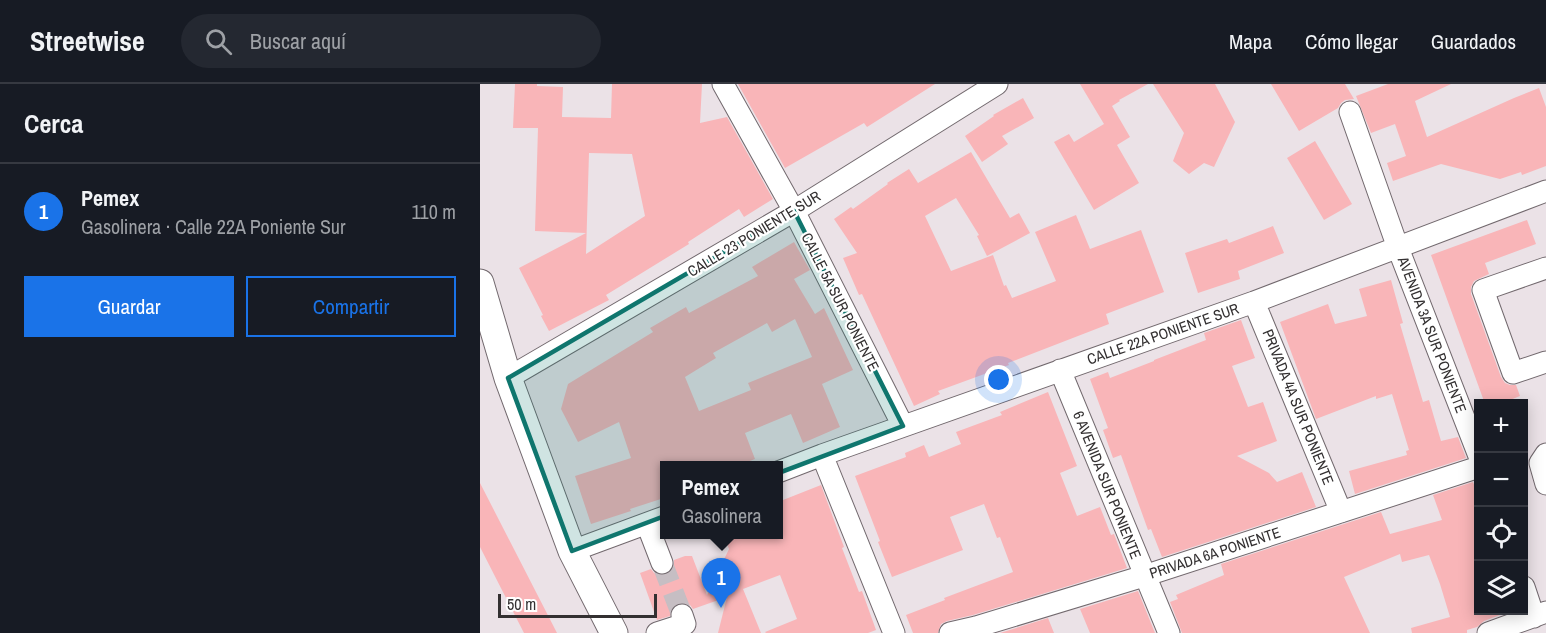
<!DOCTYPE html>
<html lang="es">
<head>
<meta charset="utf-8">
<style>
	body { margin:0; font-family:"Archivo Narrow",sans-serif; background:#242831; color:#f1f3f6 }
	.controls { position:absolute; right:18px; bottom:18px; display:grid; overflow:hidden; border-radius:0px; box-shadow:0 3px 15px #0003 }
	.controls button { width:54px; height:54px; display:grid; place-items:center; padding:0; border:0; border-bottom:2px solid #363941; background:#171b24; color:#f1f3f6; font:30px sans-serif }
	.scale { position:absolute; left:18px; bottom:15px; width:159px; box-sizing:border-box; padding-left:6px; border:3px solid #333031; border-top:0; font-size:16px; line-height:21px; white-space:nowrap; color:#333031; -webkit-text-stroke:4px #fff; paint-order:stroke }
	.you { position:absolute; left:519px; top:296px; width:21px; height:21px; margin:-15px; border:4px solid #fff; border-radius:50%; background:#1a73e8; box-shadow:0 0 0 9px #1a73e833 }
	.badge { display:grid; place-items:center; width:39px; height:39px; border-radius:50%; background:#1a73e8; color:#fff; font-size:20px; font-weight:700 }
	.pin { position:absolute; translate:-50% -50px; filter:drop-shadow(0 2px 3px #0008) }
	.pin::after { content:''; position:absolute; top:32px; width:21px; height:18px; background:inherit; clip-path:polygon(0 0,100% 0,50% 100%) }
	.popup { position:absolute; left:180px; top:377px; width:123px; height:78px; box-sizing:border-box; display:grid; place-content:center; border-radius:0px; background:#171b24; filter:drop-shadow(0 2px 4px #0005); font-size:20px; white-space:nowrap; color:#9ea1a6 }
	.popup b { font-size:22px; color:#f1f3f6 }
	.popup::after { content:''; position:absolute; left:50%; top:100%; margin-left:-12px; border:12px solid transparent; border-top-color:#171b24 }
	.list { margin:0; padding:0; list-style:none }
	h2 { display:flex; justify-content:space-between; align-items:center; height:78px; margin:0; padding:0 24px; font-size:26px }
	h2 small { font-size:20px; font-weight:400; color:#9ea1a6 }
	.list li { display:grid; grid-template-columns:39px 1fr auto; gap:18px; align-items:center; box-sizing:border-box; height:96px; padding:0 24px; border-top:2px solid #363941 }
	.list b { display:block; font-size:22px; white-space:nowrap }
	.list p { margin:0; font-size:20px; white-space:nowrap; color:#9ea1a6 }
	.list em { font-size:20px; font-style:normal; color:#9ea1a6 }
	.actions { display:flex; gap:12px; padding:18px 24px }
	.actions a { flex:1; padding:14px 0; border:2px solid #1a73e8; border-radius:0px; text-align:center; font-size:21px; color:#1a73e8 }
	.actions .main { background:#1a73e8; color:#fff }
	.icon { flex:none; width:33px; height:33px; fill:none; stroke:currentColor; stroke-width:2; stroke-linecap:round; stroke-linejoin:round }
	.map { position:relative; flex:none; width:1066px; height:549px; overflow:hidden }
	header { display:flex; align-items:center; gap:36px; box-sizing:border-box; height:84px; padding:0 30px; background:#171b24; border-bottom:2px solid #363941 }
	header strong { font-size:28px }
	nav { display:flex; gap:33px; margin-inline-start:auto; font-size:21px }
	.search { width:420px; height:54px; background:#242831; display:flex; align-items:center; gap:15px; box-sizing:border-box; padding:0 21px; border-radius:33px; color:#9ea1a6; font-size:22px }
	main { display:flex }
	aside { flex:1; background:#171b24 }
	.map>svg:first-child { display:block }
	.building { fill:#f9b5b8; fill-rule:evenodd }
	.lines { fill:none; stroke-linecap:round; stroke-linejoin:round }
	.minor-tunnel { stroke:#c6bec3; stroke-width:21; stroke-dasharray:21 10; stroke-linecap:butt }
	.minor-casing { stroke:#72696e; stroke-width:23 }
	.major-casing { stroke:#72696e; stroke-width:29 }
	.minor { stroke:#fff; stroke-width:21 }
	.major { stroke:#fff; stroke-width:27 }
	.marked { fill:#0f766e; fill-opacity:0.2; stroke:#0f766e; stroke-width:4.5; stroke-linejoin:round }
	.labels { text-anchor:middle; stroke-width:4.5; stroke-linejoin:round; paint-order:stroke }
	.street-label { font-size:15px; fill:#333031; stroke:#fff }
</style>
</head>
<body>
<header>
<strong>Streetwise</strong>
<div class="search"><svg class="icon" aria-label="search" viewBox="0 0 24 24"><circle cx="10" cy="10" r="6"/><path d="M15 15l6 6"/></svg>Buscar aquí</div>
<nav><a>Mapa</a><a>Cómo llegar</a><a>Guardados</a></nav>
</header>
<main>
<aside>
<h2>Cerca<small></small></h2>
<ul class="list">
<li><span class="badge">1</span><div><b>Pemex</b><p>Gasolinera · Calle 22A Poniente Sur</p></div><em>110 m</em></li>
</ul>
<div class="actions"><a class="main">Guardar</a><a>Compartir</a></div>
</aside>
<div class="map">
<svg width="1066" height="549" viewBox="0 0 1066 549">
	<rect width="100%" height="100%" fill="#ebe2e7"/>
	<!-- building -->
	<path class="building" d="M35,0H57V2L83,3L82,33L131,34L132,0H222L220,39L247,33L293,115L264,133L259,125L208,158L209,160L126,211L129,216L69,247L61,232L63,231L39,184L106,149L55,147L58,44H33ZM109,69L152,70L165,132L106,170Z
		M258,0H455L387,43L384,39L305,84Z
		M600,0H668L639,16L640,17L632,22L650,53L637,61L659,99L614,126L574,58L589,50L594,58L624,40Z
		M673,0H735L755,38L734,83L724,79L709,90L693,77L704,49Z
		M791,0H865L874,15L865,16L861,19L858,24L819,47Z
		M908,0H971L935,17L947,53L1034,14L1059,4L1066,23V82L1042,91L1041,88L1020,95L961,80L913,97L907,79L926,72L915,40L891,49L876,12Z
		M543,14L554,34L522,52L528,60L502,78L485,52L514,32L513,31Z
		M835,57L872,120L844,136L807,74Z
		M491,68L530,134L539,129L550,149L507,172L497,152L499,151L476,114L445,132L471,187L513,171L524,202L526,201L532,214L576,197L555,148L596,131L610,165L661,146L684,208L626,230L629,240L528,279L529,281L458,307L460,310L434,322L382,210L379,211L363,174L377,169L354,135L371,123L373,125L408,100L407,99L429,85L438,99Z
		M1047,136L1056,160L1005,179L1009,190L994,197L991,203V210L1021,293L1025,299L1030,301H1036L1040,312L1020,320H1005L951,171Z
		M793,142L804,169L758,187L760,195L718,209L705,169L747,155L749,159Z
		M314,158L330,186L314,195L335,230L344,224L373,286L342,300L360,343L323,359L311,330L265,349L275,375L259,381H184V414L150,425L151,427L111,440L95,392L151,374L139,338L98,358L81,325L88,300L173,248L170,244L206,223L209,229L278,192L272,183ZM315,235L332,273L268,299L271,306L219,327L205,293L236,274L233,269L287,239L292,248Z
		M911,196L923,239L920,240L943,318L949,316L961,357L978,353L986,374L875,410L869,387L927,371L926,367L929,366L912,310L896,315V312L836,335L800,238L848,220L855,240L887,232L879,205Z
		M761,236L775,274L752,282L768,323L783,318L797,357L757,372L789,389L797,398L822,388L836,423L682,473L671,445L668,446L641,371L633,374L623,346L628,344L610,295L628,288L630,294L674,277V276L726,256L724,249Z
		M568,308L597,382L580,389L597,432L620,423L631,451L634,450L647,484L493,531L467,537L461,540L458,549H433L426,531L465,516L464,514L533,488L520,453L517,454L504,420L470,433L483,466L412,493L398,458L400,457L375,392L426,373L425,369L444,361L449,373L481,360L476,348L522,331L520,328Z
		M993,398L999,413V526H1033L1004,537L997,543L987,546V549H932L931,544L970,533L960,500L949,471L922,478L920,470L864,493L890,549H702L690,518L698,515L696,511L744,491L741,480L901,428L910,450L962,436L953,411Z
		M0,399L77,549H44L0,463Z
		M341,401L364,463L362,464L379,508L382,507L396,546L388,549H286L285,548L317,535L300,491L263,505L281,549H238L247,513L213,525L210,521L205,519H199L192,523L190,532L177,536L160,489L171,485L174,489L179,491H186L192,487L194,482V476L205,472H212L227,511L249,465L243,450H298V418Z
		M658,507L675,549H610L600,525Z
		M568,534L574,549H520Z"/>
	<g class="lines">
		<!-- minor-tunnel -->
		<path class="minor-tunnel" d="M182,479L202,531"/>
		<!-- minor casing -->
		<g class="minor-casing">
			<path id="minor" d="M243,0L314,127L423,342
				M870,28L918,164L999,372
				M1066,184L1003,206L1033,289L1066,278
				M774,218L861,428
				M580,286L689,549
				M28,294L314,127L517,0
				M1066,370L1060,379L1066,400
				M342,371L414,549
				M298,388L342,371L774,218L1066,107
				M167,440L182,479
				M92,467L184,433
				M1044,503L1054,533
				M177,549L205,540L202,531
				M470,549L496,543L664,492L999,383
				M1008,549L1066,528"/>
		</g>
		<!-- major casing -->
		<g class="major-casing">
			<path id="major" d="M0,199L28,294L92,467L134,549"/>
		</g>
		<!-- minor -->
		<use href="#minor" class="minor"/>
		<!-- major -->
		<use href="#major" class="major"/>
	</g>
	<!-- marked area -->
	<path class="marked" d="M314,127L423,342L92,467L28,294Z"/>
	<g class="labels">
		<!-- street labels -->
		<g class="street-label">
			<text transform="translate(274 150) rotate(-31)" y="5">CALLE 23 PONIENTE SUR</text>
			<text transform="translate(360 218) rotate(63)" y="5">CALLE 5A SUR PONIENTE</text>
			<text transform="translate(683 250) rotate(-19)" y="5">CALLE 22A PONIENTE SUR</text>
			<text transform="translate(952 251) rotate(69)" y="5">AVENIDA 3A SUR PONIENTE</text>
			<text transform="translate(818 323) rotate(68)" y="5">PRIVADA 4A SUR PONIENTE</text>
			<text transform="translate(627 401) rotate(68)" y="5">6 AVENIDA SUR PONIENTE</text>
			<text transform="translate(735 469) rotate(-18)" y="5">PRIVADA 6A PONIENTE</text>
		</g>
	</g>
</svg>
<div class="controls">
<button>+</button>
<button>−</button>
<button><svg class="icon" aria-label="locate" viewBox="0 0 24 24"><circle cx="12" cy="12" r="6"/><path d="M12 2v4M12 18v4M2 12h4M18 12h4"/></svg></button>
<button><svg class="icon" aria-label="layers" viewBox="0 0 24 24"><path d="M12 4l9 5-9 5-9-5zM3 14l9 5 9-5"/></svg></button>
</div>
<div class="scale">50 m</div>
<div class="you"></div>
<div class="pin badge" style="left:241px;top:524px">1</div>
<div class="popup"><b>Pemex</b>Gasolinera</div>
</div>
</main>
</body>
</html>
